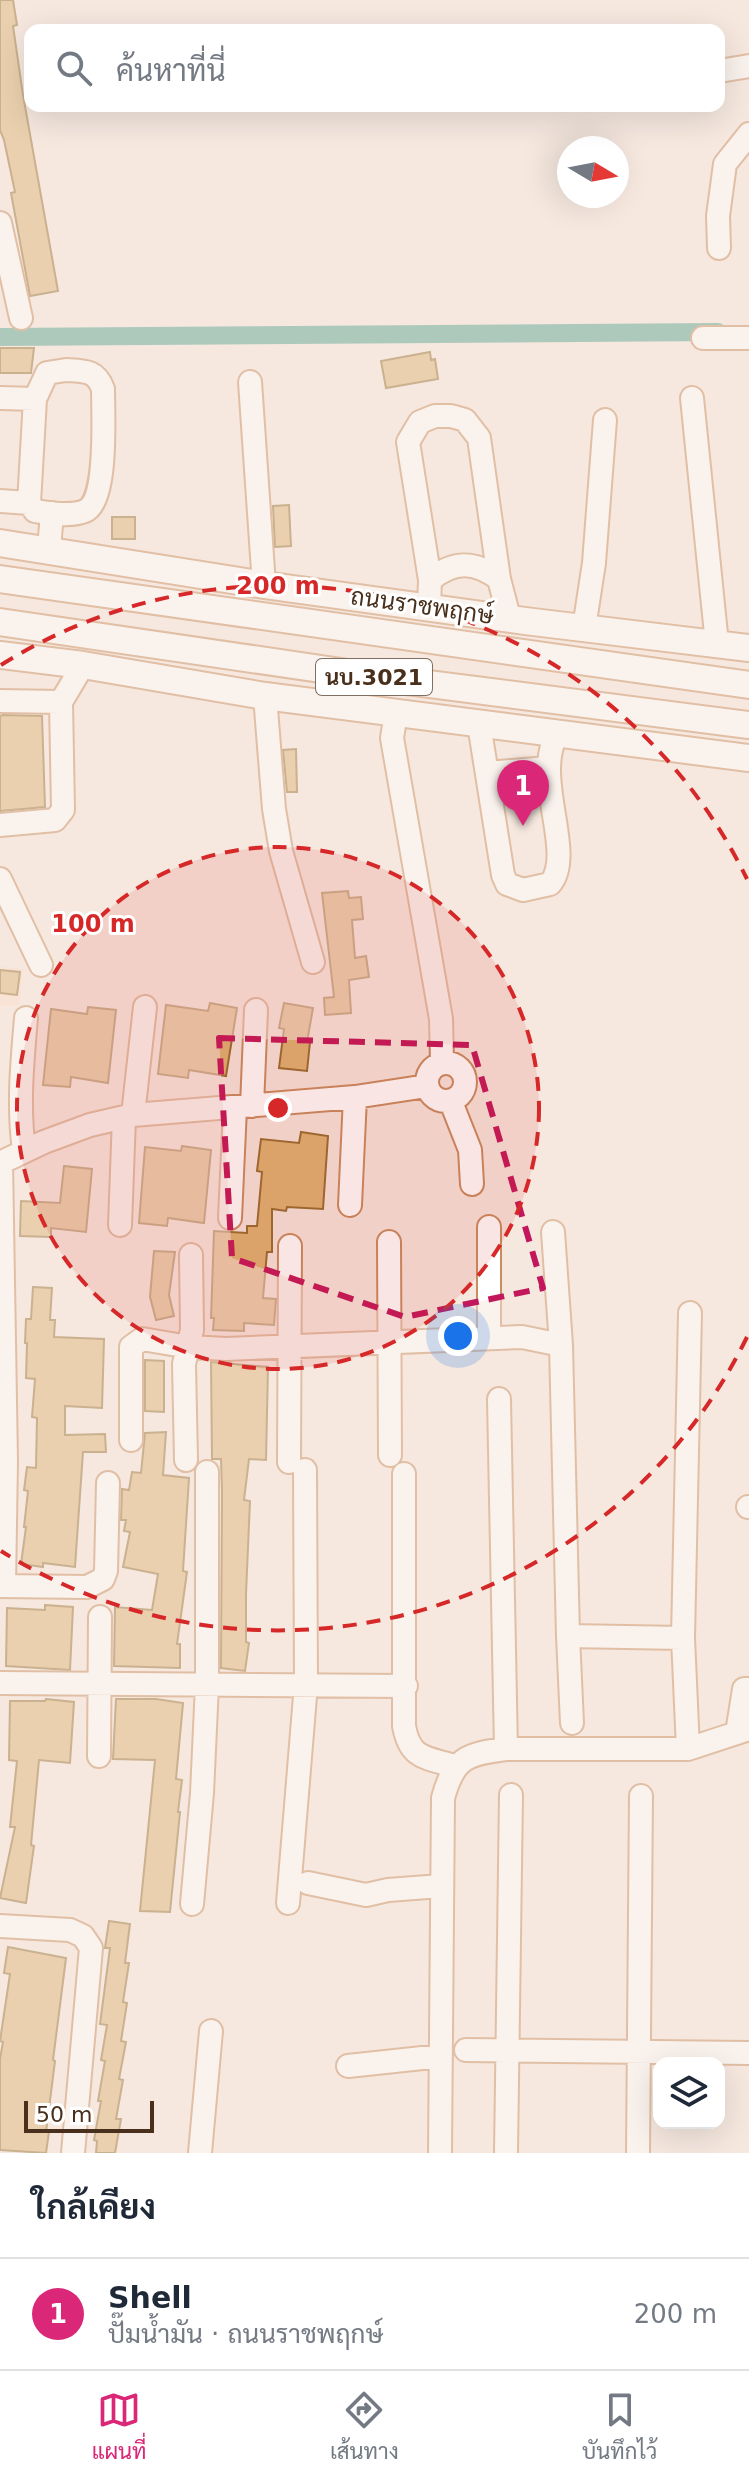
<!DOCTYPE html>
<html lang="th">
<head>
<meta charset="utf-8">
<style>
	body { margin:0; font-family:"DejaVu Sans",Sarabun,sans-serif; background:#f6f6f7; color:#1f2937 }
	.controls { position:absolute; right:24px; bottom:24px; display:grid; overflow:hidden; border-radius:16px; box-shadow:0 8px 32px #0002 }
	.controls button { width:72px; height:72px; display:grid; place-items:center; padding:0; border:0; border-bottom:2px solid #e0e1e3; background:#fff; color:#1f2937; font:40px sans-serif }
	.compass { position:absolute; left:557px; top:136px; width:72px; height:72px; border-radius:50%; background:#fff; box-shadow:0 8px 32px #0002; rotate:100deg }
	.scale { position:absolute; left:24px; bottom:20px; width:130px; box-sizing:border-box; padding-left:8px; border:4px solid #48301d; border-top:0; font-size:22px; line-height:28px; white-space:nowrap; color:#48301d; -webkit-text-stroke:6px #fff; paint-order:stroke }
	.you { position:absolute; left:458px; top:1336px; width:28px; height:28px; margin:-20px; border:6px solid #fff; border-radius:50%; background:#1a73e8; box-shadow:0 0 0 12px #1a73e833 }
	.badge { display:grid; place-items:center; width:52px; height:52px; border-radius:50%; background:#db2777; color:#fff; font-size:26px; font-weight:700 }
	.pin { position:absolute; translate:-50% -66px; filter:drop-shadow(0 2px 4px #0008) }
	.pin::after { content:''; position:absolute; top:42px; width:28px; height:24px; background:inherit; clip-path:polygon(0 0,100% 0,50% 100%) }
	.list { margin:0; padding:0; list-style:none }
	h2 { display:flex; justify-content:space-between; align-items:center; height:104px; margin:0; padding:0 32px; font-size:34px }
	h2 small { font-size:26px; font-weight:400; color:#747a83 }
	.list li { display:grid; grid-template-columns:52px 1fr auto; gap:24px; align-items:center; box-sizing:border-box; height:112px; padding:0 32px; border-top:2px solid #e0e1e3 }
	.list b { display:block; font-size:30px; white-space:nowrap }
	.list p { margin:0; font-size:26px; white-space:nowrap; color:#747a83 }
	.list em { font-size:26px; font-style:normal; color:#747a83 }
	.icon { flex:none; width:44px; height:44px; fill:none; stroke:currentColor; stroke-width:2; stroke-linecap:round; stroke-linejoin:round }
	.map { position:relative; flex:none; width:749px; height:2153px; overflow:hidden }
	.search { position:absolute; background:#fff; box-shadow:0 8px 32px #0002; left:24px; right:24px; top:24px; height:88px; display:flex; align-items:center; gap:20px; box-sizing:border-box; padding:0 28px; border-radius:16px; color:#747a83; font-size:30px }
	.sheet { height:216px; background:#fff }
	nav { display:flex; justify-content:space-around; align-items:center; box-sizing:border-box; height:112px; border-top:2px solid #e0e1e3; background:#fff; font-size:22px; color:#747a83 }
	nav a { display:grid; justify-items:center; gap:4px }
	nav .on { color:#db2777 }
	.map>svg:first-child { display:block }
	.built { fill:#fbdeca }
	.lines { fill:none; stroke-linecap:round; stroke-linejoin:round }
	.canal { stroke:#56a493; stroke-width:18 }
	.building { fill:#dcb374; stroke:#956f2f; stroke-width:2 }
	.minor-casing { stroke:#c88e61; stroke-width:26 }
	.major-casing { stroke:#c88e61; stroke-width:30 }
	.minor { stroke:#fff; stroke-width:22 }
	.major { stroke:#fff; stroke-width:26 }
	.marked { fill:none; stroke:#c2185b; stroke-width:6; stroke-dasharray:16 10; stroke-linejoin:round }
	.ring { fill:none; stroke:#d62828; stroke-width:4; stroke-dasharray:14 10 }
	.labels { text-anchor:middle; stroke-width:6; stroke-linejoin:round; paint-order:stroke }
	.shield { fill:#fff; stroke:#7f6e61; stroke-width:2 }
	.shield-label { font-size:22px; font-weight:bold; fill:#48301d }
	.street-label { font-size:24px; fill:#48301d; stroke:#fff }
	.centre { fill:#d62828; stroke:#fff; stroke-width:4 }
	.ring-label { font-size:24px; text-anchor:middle; font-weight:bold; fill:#d62828; stroke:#fff; stroke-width:6; stroke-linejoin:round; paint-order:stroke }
</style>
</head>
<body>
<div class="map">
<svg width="749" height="2153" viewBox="0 0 749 2153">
	<rect width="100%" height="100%" fill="#f5e8df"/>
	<!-- built -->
	<path class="built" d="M0,967L23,969L19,1006H0Z"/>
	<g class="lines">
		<!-- canal -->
		<path class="canal" d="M0,337L718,332"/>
	</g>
	<!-- building -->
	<path class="building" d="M0,0H13L17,25L13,26L23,95L58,291L30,296L11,193L15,192L4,140L0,130Z
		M0,348H34L31,373H0Z
		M430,352L431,360L435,359L438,379L386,388L381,361Z
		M289,505L291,546L275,547L273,506Z
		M112,517H135V539H112Z
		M3,715L42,716L45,807L0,811V716Z
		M296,749L297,792H287L283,750Z
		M348,891L349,898L361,897L363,919L352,920L355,958L366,956L369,977L349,980L351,1013L325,1015L324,998L334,997L322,893Z
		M0,970L20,972L17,995L0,993Z
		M210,1003L237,1008L226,1076L189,1070L188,1078L158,1074L166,1005L208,1011Z
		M284,1003L313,1008L307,1042H310L307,1071L279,1068L284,1029L279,1028Z
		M88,1007L116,1010L108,1083L71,1077L70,1087L43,1085L51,1009L87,1014Z
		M301,1132L328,1136L323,1209L287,1207L286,1211L272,1209V1252H267L263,1298L276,1299L274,1325L244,1323V1331L213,1330L214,1318H211L214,1231L247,1233V1226H257L262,1172L257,1171L261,1139L299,1143Z
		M182,1146L211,1150L204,1223L168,1218L167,1226L139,1223L145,1147L181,1151Z
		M64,1166L92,1169L86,1232L51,1228V1237L20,1236L21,1201L60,1203Z
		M154,1251L175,1252L169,1295L174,1316L156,1320L150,1297Z
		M33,1287L52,1288L50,1320H55L54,1337L104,1339L102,1408L65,1406V1435L105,1434L106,1452H83L75,1567L43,1563V1567L21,1564L26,1527H24L28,1491L24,1490L27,1467L36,1468L37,1418L32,1417L35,1379L26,1378L27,1343H25L26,1319H31Z
		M145,1360L164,1361V1412L145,1411Z
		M211,1362L268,1367L266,1460L249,1459L244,1500L250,1501L246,1594V1642L249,1643L245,1671L221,1668L222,1492L221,1459H212Z
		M166,1432L163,1475L189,1478L183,1571L187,1572L177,1644H180V1668L114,1666L115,1607L152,1610L158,1574L123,1567L130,1532L124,1531L126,1520H121L122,1489L129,1490L132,1472L141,1473L145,1433Z
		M45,1605L73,1607L70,1670L6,1666L7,1608L45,1610Z
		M46,1699L74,1702L70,1763L39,1760L31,1845L34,1846L26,1903L0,1898L15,1827H10L17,1761L9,1760L10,1701H45Z
		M116,1699H156L183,1703L176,1779L182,1780L178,1812H180L170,1912L140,1911L155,1760L113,1759Z
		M109,1921L130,1924L125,1963H129L123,2002L127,2003L121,2041L126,2042L119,2079L123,2080L116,2119H121L115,2153H96L97,2141L94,2140L101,2101H98L105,2061L101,2060L107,2025L100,2024L110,1948H105Z
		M8,1947L66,1958L53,2060L55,2061L46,2132H49L46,2153L0,2150V2059L3,2042L0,2041L10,1974L4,1973Z"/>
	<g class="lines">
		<!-- minor casing -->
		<g class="minor-casing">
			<path id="minor" d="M719,71L749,66
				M0,223L21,318
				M719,248L718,216L725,164L749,134
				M703,338H749
				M66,370C85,371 96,370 103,389C103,413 108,501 85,511C71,517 49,513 35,511L29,503L35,399L47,373Z
				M250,382L264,585
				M0,398L35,399
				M692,398L717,644
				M0,501L29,503
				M49,549L52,513
				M430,580C454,560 475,561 499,579
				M429,607L430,580L408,442L420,422L435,416H451L465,420L479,438L499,579L509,617
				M584,628L594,563L605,420
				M265,696L274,809L281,851L313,962
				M0,701L61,702
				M396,713L392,738L441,1019L442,1062
				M479,724L503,875L507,884L523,890L550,884C576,854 532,778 557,734
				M487,773L548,768
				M0,825L55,820L63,810L61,702L83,665
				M0,879L41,965
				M427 1082a19 19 0 1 1 38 0a19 19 0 1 1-38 0Z
				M451,1102L470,1150L472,1184
				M252,1106L256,1010
				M133,1115L145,1007
				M24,1151C18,1106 22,1064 26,1018
				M1,1162L6,1461L4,1586
				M0,1163L44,1142L90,1125L133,1115L355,1097L427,1086
				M350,1205L355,1097
				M230,1218L235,1108
				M120,1225L124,1117
				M489,1227V1338
				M553,1232L561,1345L568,1636L683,1638
				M389,1242L390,1455
				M499,1399L506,1749
				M131,1440V1347L142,1339L189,1347L226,1349L522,1337L561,1345
				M186,1460L184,1364L192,1330L191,1255
				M289,1462L290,1246
				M404,1474V1726C410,1759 425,1757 454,1766
				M748,1507H749
				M0,1586L87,1587L103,1579L106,1571L108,1483
				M568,1636L572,1723
				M0,1683L406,1686
				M737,1733L744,1689H749
				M688,1749L683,1638L690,1313
				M99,1756L100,1617
				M308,1883L366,1895L388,1890L441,1886
				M288,1903L306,1684L305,1470
				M192,1904L202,1793L207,1685V1472
				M0,1926L70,1930L83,1936L91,1948L73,2153
				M466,2050L749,2053
				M348,2066L441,2056
				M200,2153L211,2031
				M440,2153L443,1798C454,1758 466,1754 506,1749H688L749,1729
				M506,2153L511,1795
				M638,2153L641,1796"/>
		</g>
		<!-- major casing -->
		<g class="major-casing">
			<path id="major" d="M0,543L264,585L525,621L749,648
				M0,579L749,685
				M0,622L382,678L749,725
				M0,655L83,665L265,696L749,758"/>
		</g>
		<!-- minor -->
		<use href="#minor" class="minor"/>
		<!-- major -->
		<use href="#major" class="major"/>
	</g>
	<!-- marked area -->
	<path d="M0 0H749V2153H0ZM219,1038L472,1045L543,1288L405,1317L232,1258Z" fill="#f5e8df" fill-opacity=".55" fill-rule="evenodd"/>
	<path class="marked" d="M219,1038L472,1045L543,1288L405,1317L232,1258Z"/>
	<!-- distance rings -->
	<circle cx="278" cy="1108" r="261" fill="#d62828" fill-opacity=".12"/>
	<g class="ring">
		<circle cx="278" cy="1108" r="261"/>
		<path d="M747 1337A522 522 0 0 1 1 1551M1 665A522 522 0 0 1 747 879"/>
	</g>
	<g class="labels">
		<!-- shield labels -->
		<rect class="shield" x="316" y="659" width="116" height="36" rx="6"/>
		<g class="shield-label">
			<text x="374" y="685">นบ.3021</text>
		</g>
		<!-- street labels -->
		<g class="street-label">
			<text transform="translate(422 606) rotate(8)" y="8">ถนนราชพฤกษ์</text>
		</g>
	</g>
	<circle cx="278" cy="1108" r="12" class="centre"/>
	<g class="ring-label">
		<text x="278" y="594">200 m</text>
		<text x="93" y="932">100 m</text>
	</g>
</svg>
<div class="controls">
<button><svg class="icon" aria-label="layers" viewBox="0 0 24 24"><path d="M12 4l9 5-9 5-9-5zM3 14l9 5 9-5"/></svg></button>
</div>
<svg class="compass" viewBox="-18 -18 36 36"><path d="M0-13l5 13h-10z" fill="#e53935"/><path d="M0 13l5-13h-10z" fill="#747a83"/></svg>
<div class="scale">50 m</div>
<div class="you"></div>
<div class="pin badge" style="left:523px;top:826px">1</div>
<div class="search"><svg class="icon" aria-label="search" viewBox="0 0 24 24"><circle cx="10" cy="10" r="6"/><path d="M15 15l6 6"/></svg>ค้นหาที่นี่</div>
</div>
<section class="sheet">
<h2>ใกล้เคียง<small></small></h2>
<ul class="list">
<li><span class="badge">1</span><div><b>Shell</b><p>ปั๊มน้ำมัน · ถนนราชพฤกษ์</p></div><em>200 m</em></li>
</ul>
</section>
<nav>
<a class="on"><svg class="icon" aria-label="map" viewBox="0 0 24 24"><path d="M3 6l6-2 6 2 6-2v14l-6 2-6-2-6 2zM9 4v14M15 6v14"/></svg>แผนที่</a>
<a><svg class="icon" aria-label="directions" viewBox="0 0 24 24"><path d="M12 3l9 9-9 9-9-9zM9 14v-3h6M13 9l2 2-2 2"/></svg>เส้นทาง</a>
<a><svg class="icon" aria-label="saved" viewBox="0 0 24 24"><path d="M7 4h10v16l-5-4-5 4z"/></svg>บันทึกไว้</a>
</nav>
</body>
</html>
